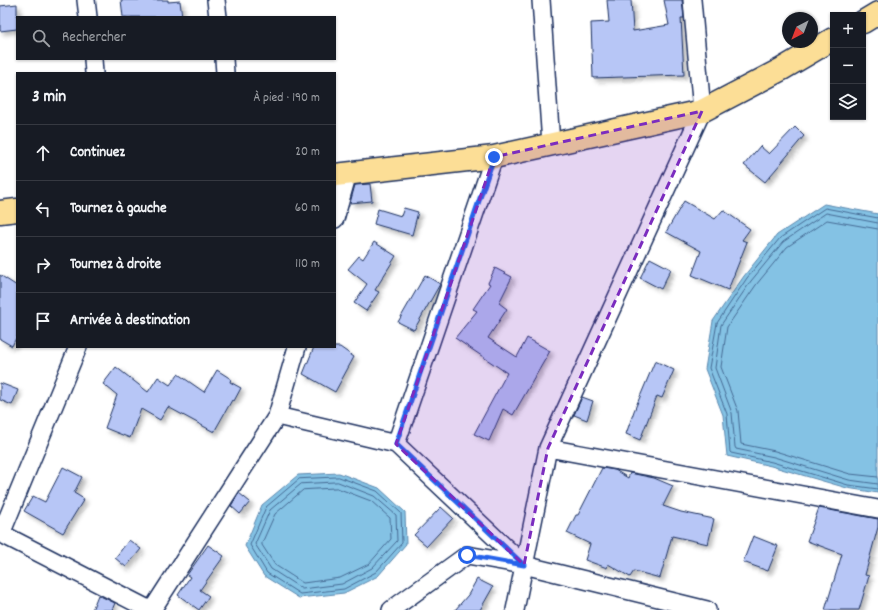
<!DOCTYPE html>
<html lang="fr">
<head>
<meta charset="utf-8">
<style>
	body { margin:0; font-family:Dekko,sans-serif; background:#20242c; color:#f1f3f6 }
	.controls { position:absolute; right:12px; top:12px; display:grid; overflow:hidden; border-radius:0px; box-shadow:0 1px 3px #0004 }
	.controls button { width:36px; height:36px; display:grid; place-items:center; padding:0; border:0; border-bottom:1px solid #363941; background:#171b24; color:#f1f3f6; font:20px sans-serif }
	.compass { position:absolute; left:782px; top:12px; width:36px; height:36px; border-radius:50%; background:#171b24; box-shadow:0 1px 3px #0004; rotate:222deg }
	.stop { position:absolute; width:12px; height:12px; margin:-9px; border:3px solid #2563eb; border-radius:50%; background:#fff }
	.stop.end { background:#2563eb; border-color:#fff; box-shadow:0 1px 4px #0008 }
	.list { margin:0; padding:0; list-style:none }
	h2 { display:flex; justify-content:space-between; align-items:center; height:52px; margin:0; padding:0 16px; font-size:17px }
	h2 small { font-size:13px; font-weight:400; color:#9ea1a6 }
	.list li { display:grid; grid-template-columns:26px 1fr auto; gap:12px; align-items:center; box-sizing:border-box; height:56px; padding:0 16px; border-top:1px solid #363941 }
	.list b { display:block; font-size:15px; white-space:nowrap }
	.list em { font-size:13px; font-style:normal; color:#9ea1a6 }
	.icon { flex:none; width:22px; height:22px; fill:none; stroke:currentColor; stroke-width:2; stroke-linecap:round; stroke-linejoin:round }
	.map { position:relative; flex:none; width:878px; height:610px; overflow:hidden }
	.search { position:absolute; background:#171b24; box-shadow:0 1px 3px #0004; left:16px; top:16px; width:320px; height:44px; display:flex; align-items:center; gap:10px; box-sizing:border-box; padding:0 14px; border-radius:0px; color:#9ea1a6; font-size:15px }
	.panel { position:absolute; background:#171b24; box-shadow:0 1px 3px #0004; left:16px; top:72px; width:320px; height:276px; border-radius:0px }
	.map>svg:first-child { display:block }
	.water { fill:#84c2e4; stroke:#5a87ae }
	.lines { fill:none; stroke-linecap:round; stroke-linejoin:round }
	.shore { stroke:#456a94; stroke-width:1 }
	.building { fill:#b7c6f6; stroke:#1b2f5e; filter:url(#shadow) }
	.street-casing { stroke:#1b2f5e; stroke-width:20 }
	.highway-casing { stroke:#1b2f5e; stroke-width:25 }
	.street { stroke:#fff; stroke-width:17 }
	.highway { stroke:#fcde96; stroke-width:22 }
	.route { stroke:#2563eb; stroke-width:5 }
	.marked { fill:#7b2cbf; fill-opacity:0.2; stroke:#7b2cbf; stroke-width:3; stroke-dasharray:8 5; stroke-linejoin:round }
</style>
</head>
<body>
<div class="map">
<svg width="878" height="610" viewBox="0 0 878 610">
	<defs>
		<filter id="shadow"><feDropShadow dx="3.5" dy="3.5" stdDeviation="2" flood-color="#0004"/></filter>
	</defs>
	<rect width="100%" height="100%" fill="#fff"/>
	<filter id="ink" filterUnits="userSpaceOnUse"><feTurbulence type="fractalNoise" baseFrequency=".025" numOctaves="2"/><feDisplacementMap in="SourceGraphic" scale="8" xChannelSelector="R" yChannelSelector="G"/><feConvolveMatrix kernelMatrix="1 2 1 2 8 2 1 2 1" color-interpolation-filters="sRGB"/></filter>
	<g filter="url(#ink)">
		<!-- water -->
		<path class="water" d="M824,204L878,214V493L847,488L771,466L727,456L723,415L705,369L713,321L744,276L777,235Z
			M339,473L379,488L405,512L406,544L378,576L344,593L299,598L264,576L245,546L262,505L298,475Z"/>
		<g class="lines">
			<!-- shore -->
			<path class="shore" d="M878,218L825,208L780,238L747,278L717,323L709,368L727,414L730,452L731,453L772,462L848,485L878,489
				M878,223L826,213L783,242L751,281L721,325L715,368L732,413L735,447L736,449L774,457L849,480L878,484
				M878,229L827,220L787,247L756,285L727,327L721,367L738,411L741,444L775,451L850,474L878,477
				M339,477L377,491L401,513L402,543L376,572L344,589L300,594L267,573L250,545L266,507L299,479Z
				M338,482L374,496L396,515L397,541L372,568L342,584L302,589L271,569L255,544L270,510L301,484Z
				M337,488L371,501L390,518L391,539L369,564L340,578L303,583L275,565L262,545V543L275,514L303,490Z"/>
		</g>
		<!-- building -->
		<path class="building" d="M121,0H168V2L180,1L182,17H123Z
			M607,0H631L633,31L669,25L664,0H682L684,18H681L684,75L593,78L591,23L609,22Z
			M17,4V29L0,31V6Z
			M795,127L804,136L765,182L744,165L760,146L769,154Z
			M370,184L372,201L350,203L355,185Z
			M684,201L715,219L723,210L750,229L742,240L747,242L728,290L692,275L701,251L666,232Z
			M404,208L418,212L412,235L374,224L378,209L401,216Z
			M374,242L396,256L375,290L379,292L366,311L354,303L367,284L348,269L359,256L363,259Z
			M650,258L671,269L661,289L640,278Z
			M495,268L512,277L499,303L507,309L488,338L517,357L527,338L550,351L513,415L503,409L489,441L474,434L507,373L455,338L477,311L473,309L490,284L488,283Z
			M0,275L17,286V336L12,346L0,339Z
			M425,275L440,284L414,330L398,322Z
			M314,347H340L354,357L335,392L303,374Z
			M655,361L674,370L662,398L657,396L640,440L626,434L634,411Z
			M116,367L148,392L158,377L170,385L178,374L204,392L217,370L231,379L230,382L241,388L234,401L232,400L214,432L168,407L160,420L141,409L130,438L105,428L117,395L103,384Z
			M0,383L18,390L12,405L0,400Z
			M582,397L593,401L587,420L574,415Z
			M63,467L82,477L74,493L84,499L63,533L24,511L33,496L45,502Z
			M602,468L615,470L628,478L630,473L654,478L673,486L663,506L681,512L714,519L708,544L672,536L660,578L634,571L630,577L608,564L607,568L585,560L590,544L567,533L576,515H578Z
			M239,493L250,502L240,514L231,506Z
			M441,507L453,518L427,546L414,535Z
			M819,508L878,519V527L865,575L869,576L859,610H825L842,554L807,541Z
			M753,536L778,546L768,571L743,562Z
			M129,540L141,549L126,567L115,558Z
			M208,545L224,556L200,590L209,596L199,610L178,595L190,577L187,575Z
			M477,579L493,587L480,610H455L468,595Z
			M98,595L115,603L112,610H92Z"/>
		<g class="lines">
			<!-- street casing -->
			<g class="street-casing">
				<path id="street" d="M86,0L88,17
					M216,0L218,17
					M541,0L551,144
					M93,59L94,73
					M224,59L225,73
					M335,219L348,173
					M277,416L396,444L524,565
					M396,444L494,157
					M548,448L878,509
					M0,533L150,610
					M1,534L78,347
					M152,610L277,416L297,347
					M391,610L467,555L524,565L707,610
					M515,610L548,448L702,111L692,0"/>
			</g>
			<!-- highway casing -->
			<g class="highway-casing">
				<path id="highway" d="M863,22L878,13
					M335,175L494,157L702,111L782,69L833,39
					M0,212L17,210"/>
			</g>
			<!-- street -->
			<use href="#street" class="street"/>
			<!-- highway -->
			<use href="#highway" class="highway"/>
		</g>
	</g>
	<g class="lines" filter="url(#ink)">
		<!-- route -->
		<path class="route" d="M467,555L524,565L396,444L494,157"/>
	</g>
	<!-- marked area -->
	<path class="marked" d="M702,111L548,448L524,565L396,444L494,157Z"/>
</svg>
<div class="controls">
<button>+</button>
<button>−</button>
<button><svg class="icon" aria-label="layers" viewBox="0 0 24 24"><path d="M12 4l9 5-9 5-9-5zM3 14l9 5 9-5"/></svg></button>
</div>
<svg class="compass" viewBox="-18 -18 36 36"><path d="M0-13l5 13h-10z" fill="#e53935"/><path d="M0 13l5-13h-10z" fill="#9ea1a6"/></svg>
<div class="stop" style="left:467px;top:555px"></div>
<div class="stop end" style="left:494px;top:157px"></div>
<div class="search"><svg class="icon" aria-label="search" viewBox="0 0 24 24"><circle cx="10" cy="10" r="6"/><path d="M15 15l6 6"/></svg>Rechercher</div>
<section class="panel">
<h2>3 min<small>À pied · 190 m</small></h2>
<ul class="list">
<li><svg class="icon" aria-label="ahead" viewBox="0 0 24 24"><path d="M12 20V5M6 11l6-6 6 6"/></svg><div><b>Continuez</b></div><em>20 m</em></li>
<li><svg class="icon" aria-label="left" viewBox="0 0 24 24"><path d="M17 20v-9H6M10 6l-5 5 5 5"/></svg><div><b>Tournez à gauche</b></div><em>60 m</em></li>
<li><svg class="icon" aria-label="right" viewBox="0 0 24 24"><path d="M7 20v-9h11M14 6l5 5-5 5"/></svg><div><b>Tournez à droite</b></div><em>110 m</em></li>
<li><svg class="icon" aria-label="arrive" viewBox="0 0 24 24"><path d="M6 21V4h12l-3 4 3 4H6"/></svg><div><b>Arrivée à destination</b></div></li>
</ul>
</section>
</div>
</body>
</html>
